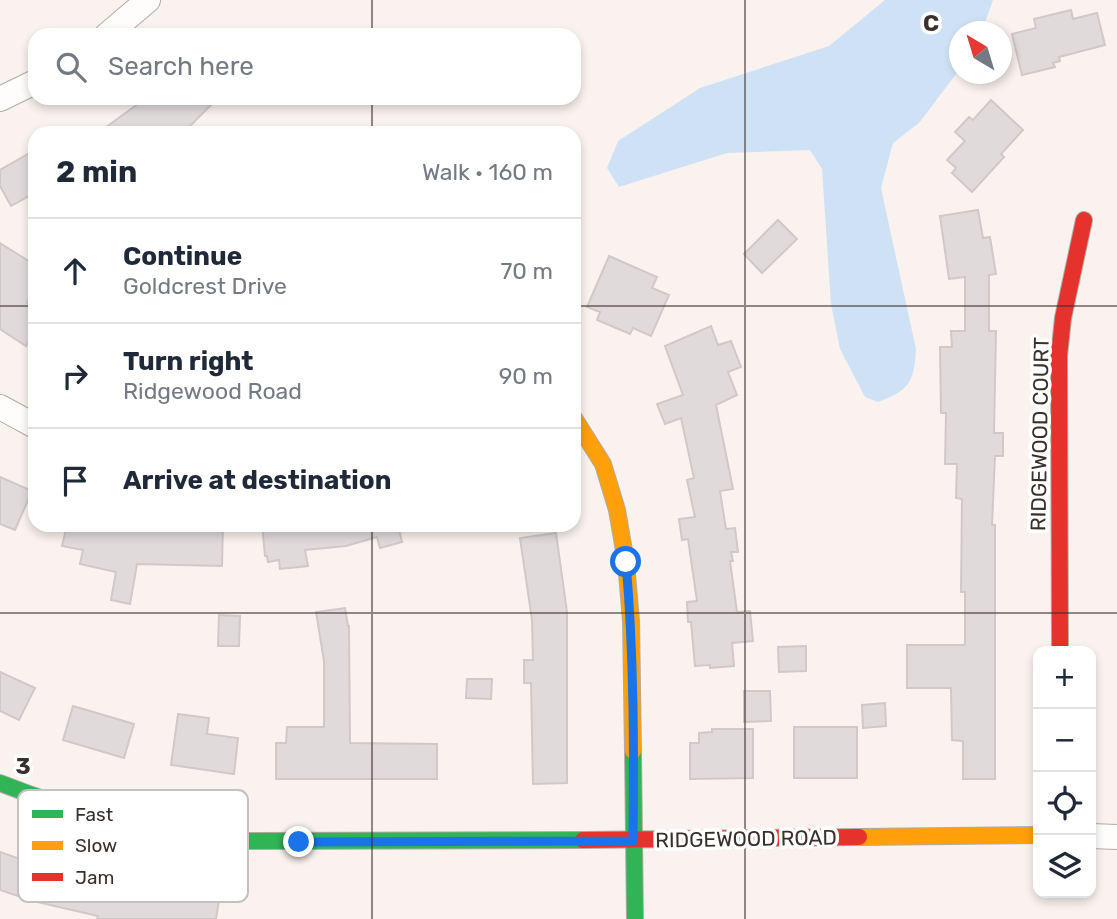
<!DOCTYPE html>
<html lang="en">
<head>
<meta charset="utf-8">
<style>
	body { margin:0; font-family:Rubik,sans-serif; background:#f2f2f3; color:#1f2937 }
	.controls { position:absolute; right:21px; bottom:21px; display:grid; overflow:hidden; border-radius:14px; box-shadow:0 4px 10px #0003 }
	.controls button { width:63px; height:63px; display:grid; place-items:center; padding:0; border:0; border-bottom:2px solid #e0e1e3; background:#fff; color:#1f2937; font:35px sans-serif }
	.compass { position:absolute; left:949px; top:21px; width:63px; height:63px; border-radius:50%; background:#fff; box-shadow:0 4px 10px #0003; rotate:322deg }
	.stop { position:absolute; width:21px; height:21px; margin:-16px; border:5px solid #1a73e8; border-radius:50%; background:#fff }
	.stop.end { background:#1a73e8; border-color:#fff; box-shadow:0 2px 7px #0008 }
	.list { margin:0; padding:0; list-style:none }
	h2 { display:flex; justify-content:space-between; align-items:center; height:91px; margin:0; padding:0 28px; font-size:30px }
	h2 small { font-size:23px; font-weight:400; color:#747a83 }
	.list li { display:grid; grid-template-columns:46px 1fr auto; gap:21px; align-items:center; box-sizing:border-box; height:105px; padding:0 28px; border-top:2px solid #e0e1e3 }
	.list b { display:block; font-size:26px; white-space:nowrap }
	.list p { margin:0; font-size:23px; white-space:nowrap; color:#747a83 }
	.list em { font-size:23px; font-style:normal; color:#747a83 }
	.icon { flex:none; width:38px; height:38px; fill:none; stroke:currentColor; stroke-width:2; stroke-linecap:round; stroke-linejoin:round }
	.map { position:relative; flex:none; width:1117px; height:919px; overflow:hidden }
	.search { position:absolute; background:#fff; box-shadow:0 4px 10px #0003; left:28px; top:28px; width:553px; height:77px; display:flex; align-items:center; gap:18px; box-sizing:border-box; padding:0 24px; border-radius:21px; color:#747a83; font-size:26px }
	.panel { position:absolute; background:#fff; box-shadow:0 4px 10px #0003; left:28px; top:126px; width:553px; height:406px; border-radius:21px }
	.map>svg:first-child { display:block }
	.water { fill:#cfe2f5 }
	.building { fill:#e0dadb; stroke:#cfc9ca; stroke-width:2 }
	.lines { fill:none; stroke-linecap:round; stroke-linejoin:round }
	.street-casing { stroke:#b2aba7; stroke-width:26 }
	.fast-casing { stroke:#b2aba7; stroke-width:18 }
	.slow-casing { stroke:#b2aba7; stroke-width:18 }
	.jam-casing { stroke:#b2aba7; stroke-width:18 }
	.street { stroke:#fefdfc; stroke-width:24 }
	.fast { stroke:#30b455; stroke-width:16 }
	.slow { stroke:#ff9f0a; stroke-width:16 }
	.jam { stroke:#e5322d; stroke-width:16 }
	.route { stroke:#1a73e8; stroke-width:9 }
	.grid { fill:none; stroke:#39302c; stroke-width:2; stroke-opacity:0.55 }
	.labels { text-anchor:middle; stroke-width:7; stroke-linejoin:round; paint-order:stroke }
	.street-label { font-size:21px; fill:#39302c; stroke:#fff }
	.key { fill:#fff; stroke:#c4c1c0; stroke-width:2 }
	.key-label { font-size:19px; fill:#39302c }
	.grid-label { font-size:23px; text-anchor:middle; font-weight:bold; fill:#39302c; stroke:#fff; stroke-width:7; stroke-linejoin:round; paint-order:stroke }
</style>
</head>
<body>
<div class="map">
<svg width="1117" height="919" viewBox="0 0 1117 919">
	<rect width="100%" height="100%" fill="#faf2ee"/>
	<!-- water -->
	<path class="water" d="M885,0H993L982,31L960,32L959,70L919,123L893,143L881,188L916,349C914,382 910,390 878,402L865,397L840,349L831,304L822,169L810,150L727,153L619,187L607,168L618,141L700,88L829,46Z"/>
	<!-- building -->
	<path class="building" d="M1071,10L1073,19L1097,13L1105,45L1059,57L1060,61L1053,63L1055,67L1022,75L1012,34L1036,28L1034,19Z
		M146,98H218L183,133H98Z
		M991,100L1023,130L1001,154L1004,157L972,192L952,173L956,168L947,160L965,141L955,132L969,117L973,120Z
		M35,150V193L11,206L0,186V170Z
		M978,210L983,238L990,237L996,274L989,275V331H996L994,433H1003V456H995L992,525H995V779H963V741L952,740L951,688H907V645H965V592H961L962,499L956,498L957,464H945L946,413H941L940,347H952L951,331H965V277L949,279L940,216Z
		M778,220L797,239L762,273L744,254Z
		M0,243L35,265V289L27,303L35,308V332L26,346L0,329Z
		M609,256L657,277L652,288L669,295L651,336L633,328L630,334L597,320L600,312L587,307Z
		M711,326L718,345L731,341L741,367L728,372L737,395L716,405L733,489L720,491L726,529L735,528L738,552H731L733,561H730L737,612L750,611L753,641L732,643L734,666L710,668V665L695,666L691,622H688L687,602L697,601L688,539L682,540L679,519L695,517L687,480L694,478L681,418L665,424L657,404L683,395L665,346Z
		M0,477L32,491L15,530L0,524Z
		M67,525L203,528V525H223L222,566L137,564L130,604L111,600L116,572L80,564L83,550L62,546Z
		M262,525H398L402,542L380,548L377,537L346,546L305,550L308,566L280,569L279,560L268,562L267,556H265Z
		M556,533L567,612V783L533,784L531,683H524V660H533L532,620L520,538Z
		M345,608L348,626H349L350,743L437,744V779H276V743H286L287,727H324V661L316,612Z
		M219,615L240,616L239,646H218Z
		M806,646V671L779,672L778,647Z
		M0,672L35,688L19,720L0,711Z
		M467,679H492L491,699L466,698Z
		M744,691H770L771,721L744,722Z
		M885,703L886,726L863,728L862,705Z
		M73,706L134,724L124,758L63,740Z
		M178,714L209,718L207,734L238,738L234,774L171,765Z
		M794,727H857V778H794Z
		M712,729H753V778L690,779V743H699V733L712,732Z
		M0,852L68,876L69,873L161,894V892L219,900L216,919H97L98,916L33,901L0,890Z"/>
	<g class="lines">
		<!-- street casing -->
		<g class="street-casing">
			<path id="street" d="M107,35L148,0
				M0,99L35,82
				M0,407L35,426
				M1091,836L1117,837"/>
		</g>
		<!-- fast casing -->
		<g class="fast-casing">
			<path id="fast" d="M633,751L635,919
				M0,783C80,815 161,833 247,841L583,840"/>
		</g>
		<!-- slow casing -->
		<g class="slow-casing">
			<path id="slow" d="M574,418L603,464L617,510L626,562L631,621L633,751
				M859,837L1038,835"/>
		</g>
		<!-- jam casing -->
		<g class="jam-casing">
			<path id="jam" d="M1060,651L1059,356L1063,318L1084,220
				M583,840L859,837"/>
		</g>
		<!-- street -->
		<use href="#street" class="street"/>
		<!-- fast -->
		<use href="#fast" class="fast"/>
		<!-- slow -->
		<use href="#slow" class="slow"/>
		<!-- jam -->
		<use href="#jam" class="jam"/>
	</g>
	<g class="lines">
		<!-- route -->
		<path class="route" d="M299,842L633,841C634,748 634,655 626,562"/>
	</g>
	<!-- grid -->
	<path class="grid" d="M372,0V35M745,0V919M372,98V133M0,306H35M574,306H1117M372,525V919M0,613H1117"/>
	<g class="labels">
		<!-- street labels -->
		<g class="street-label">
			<text transform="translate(1040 434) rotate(-89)" y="7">RIDGEWOOD COURT</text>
			<text transform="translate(746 839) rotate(-1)" y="7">RIDGEWOOD ROAD</text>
		</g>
	</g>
	<!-- legend -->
	<rect x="18" y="790" width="230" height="112" rx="10" class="key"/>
	<rect x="32" y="810" width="31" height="8" fill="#30b455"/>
	<rect x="32" y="841" width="31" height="9" fill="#ff9f0a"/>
	<rect x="32" y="873" width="31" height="8" fill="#e5322d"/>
	<g class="key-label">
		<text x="75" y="821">Fast</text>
		<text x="75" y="852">Slow</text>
		<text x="75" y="884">Jam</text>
	</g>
	<g class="grid-label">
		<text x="931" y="31">C</text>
		<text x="23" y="774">3</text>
	</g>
</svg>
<div class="controls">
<button>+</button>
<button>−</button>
<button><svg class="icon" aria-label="locate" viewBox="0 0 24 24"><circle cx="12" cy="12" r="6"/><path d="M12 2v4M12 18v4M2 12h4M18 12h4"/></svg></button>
<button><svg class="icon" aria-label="layers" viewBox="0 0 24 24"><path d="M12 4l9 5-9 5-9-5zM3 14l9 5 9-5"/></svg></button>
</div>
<svg class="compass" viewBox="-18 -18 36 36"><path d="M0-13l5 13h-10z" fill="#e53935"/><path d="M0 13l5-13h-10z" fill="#747a83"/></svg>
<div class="stop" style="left:626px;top:562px"></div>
<div class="stop end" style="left:299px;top:842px"></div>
<div class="search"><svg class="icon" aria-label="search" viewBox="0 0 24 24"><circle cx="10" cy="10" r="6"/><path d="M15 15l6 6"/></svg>Search here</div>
<section class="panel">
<h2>2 min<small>Walk · 160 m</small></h2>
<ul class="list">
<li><svg class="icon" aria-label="ahead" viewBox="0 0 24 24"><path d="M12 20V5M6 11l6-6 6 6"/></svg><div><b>Continue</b><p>Goldcrest Drive</p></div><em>70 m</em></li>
<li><svg class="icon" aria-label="right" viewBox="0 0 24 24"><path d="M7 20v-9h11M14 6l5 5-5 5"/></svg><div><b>Turn right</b><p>Ridgewood Road</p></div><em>90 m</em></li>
<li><svg class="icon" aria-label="arrive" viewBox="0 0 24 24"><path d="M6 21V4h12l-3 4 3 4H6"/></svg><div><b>Arrive at destination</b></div></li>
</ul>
</section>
</div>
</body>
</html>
